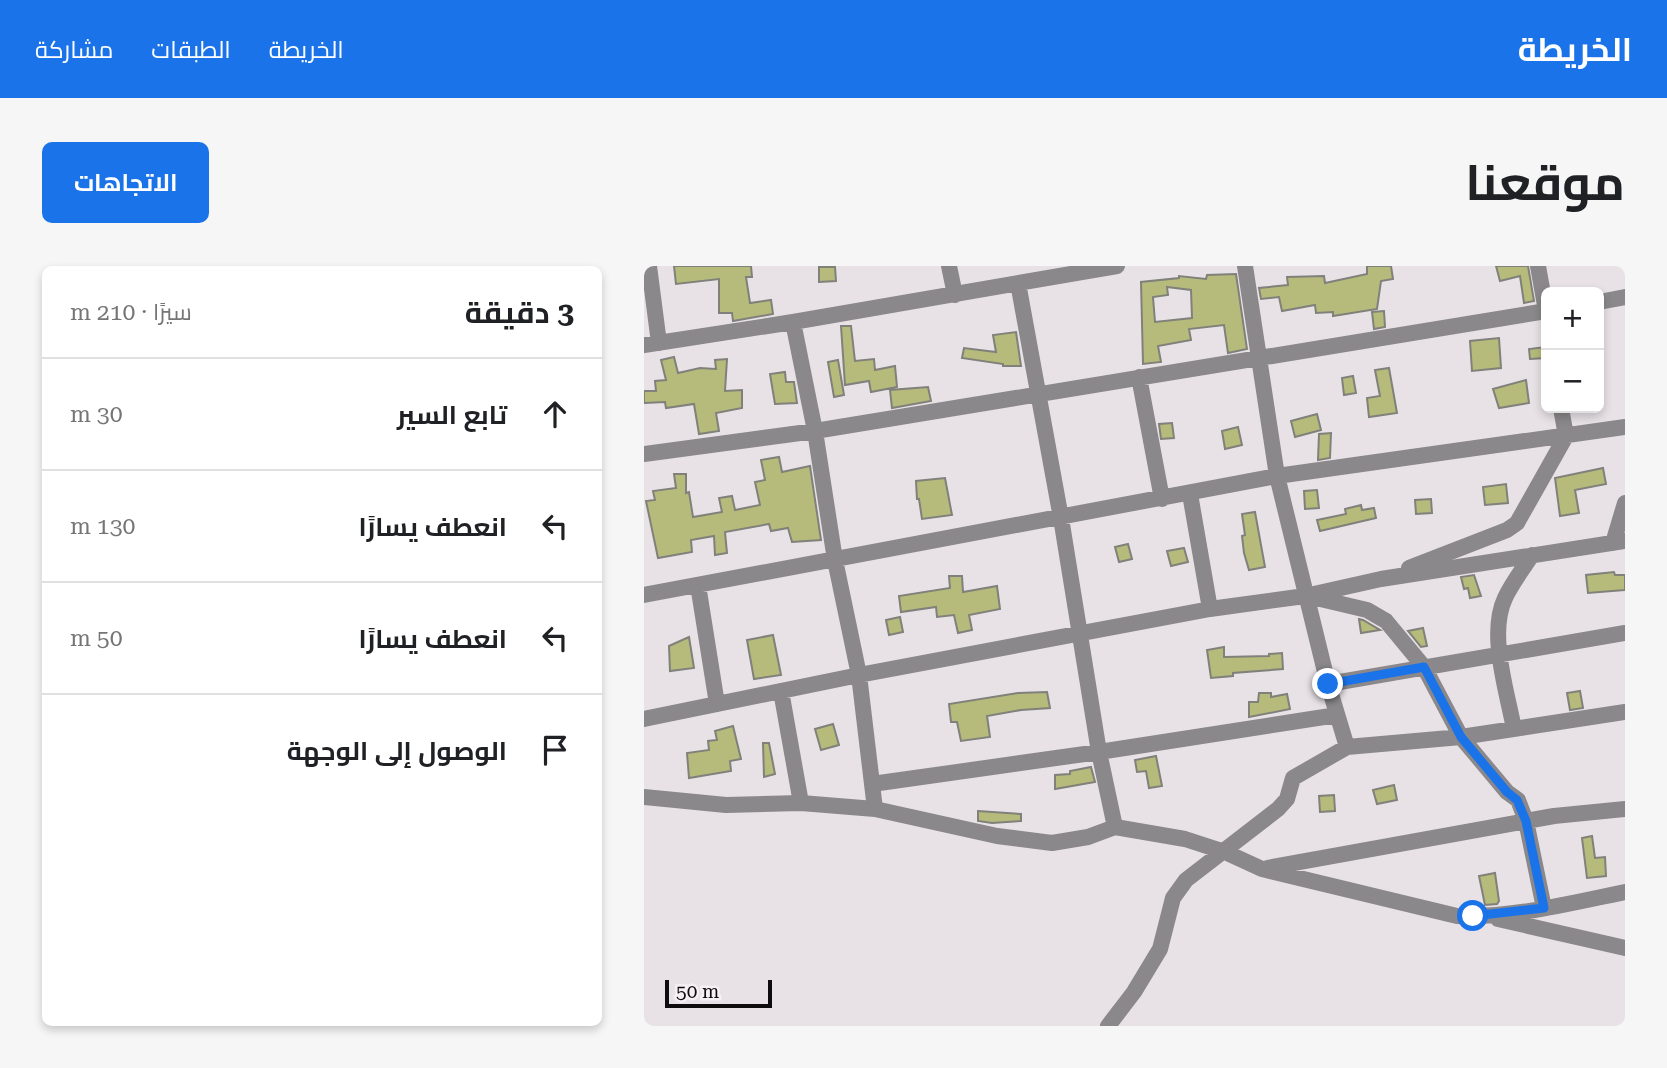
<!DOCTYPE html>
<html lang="ar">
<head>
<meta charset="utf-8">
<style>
	body { margin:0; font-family:"Roboto Serif",Cairo,serif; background:#f6f6f6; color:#202124; direction:rtl }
	.controls { position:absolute; right:21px; top:21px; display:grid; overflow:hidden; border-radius:10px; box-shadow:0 4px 10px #0003 }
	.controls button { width:63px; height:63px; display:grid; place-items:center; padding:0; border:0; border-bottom:2px solid #e0e0e0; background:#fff; color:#202124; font:35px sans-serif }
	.scale { position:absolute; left:21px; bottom:18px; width:107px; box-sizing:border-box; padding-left:7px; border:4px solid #0f0c0e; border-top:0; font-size:19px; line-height:24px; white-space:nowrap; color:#0f0c0e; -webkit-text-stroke:5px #f6eff4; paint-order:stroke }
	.stop { position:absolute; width:21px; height:21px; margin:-16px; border:5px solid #1a73e8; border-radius:50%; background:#fff }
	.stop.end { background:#1a73e8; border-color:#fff; box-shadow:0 2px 7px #0008 }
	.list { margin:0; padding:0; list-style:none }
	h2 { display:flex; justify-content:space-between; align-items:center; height:91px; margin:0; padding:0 28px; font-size:30px }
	h2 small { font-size:23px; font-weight:400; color:#757577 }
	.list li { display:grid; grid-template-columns:46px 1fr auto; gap:21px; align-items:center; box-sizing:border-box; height:112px; padding:0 28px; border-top:2px solid #e0e0e0 }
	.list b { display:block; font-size:26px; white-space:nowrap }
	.list em { font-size:23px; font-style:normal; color:#757577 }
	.icon { flex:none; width:38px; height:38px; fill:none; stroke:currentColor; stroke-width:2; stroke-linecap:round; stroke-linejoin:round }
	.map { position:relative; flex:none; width:981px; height:760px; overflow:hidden; direction:ltr; border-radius:10px }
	header { display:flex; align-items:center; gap:42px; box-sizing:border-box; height:98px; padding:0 35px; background:#1a73e8; color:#fff }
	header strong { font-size:33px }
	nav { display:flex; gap:38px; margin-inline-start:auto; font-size:24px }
	.intro { display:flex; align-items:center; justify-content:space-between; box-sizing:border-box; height:168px; padding:0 42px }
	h1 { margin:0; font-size:49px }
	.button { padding:18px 32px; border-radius:10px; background:#1a73e8; color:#fff; font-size:24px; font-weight:700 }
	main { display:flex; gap:42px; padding:0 42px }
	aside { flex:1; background:#fff; border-radius:10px; box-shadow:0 4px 10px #0003 }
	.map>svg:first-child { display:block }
	.building { fill:#b6bb7b; stroke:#80817a; stroke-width:2; fill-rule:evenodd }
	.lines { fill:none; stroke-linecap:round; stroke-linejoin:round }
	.street { stroke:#8a888a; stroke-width:16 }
	.route { stroke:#1a73e8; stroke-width:9 }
</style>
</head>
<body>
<header>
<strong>الخريطة</strong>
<nav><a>الخريطة</a><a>الطبقات</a><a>مشاركة</a></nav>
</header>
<div class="intro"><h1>موقعنا</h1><a class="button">الاتجاهات</a></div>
<main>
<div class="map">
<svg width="981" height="760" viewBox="0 0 981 760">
	<rect width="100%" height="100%" fill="#e8e2e7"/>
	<!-- building -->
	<path class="building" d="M30,0H107L108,11H102L106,37L127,34L129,48L89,55L88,47H75V13L32,18Z
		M723,0H747L749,13L737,15L733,43L689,50V46L672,47L671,39L638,45L635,31L617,33L615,22L644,19L643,11L680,10L681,17L723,8Z
		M852,0H884L890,35L880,37L876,10L856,15Z
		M175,1H191L192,15L175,16Z
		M592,8L603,83L584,87L580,59L545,63L547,74L514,80L517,96L499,98L497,16L535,12V10L562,13L563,9ZM523,21L547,24L548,52L511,56L509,31L524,29Z
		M740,45L741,61L730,63L728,46Z
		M197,60H207L211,95L230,93L231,104L251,100L253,121L227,126L225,115L201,119Z
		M372,66L377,100H359V98L318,92L320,82L352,86L349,69Z
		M855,72L857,102L828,105L826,75Z
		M901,81L902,92L886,93L885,83Z
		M30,91L34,107L56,102L72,103L71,94L83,93L81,125L98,124V142L72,147L75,165L55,168L50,138L22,142L21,136L0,137V125H12L11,115L22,114L17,94Z
		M194,94L200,129L190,131L184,96Z
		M745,102L753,147L725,151L723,132L736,130L731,104Z
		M141,106L142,116H150L153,137L131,138L126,108Z
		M709,110L712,127L700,129L698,112Z
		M882,114L885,137L855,142L849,123Z
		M284,121L287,135L248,142L246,124Z
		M673,148L677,164L651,171L647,155Z
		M528,157L530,172L517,173L515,158Z
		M594,161L598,179L581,183L578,165Z
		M687,167L686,192L674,194L675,168Z
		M135,191L138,206L166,200L177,274L148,276L144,262L127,265L125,258L81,266L83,287L71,289L70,270L47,274L48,286L14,292L2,235L11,234L9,225L32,222L30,208H42V227L45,226L49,251L78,246L75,232L88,230L91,244L116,239L111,216L121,214L117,194Z
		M959,202L962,218L931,224L935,247L916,250L911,212Z
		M301,212L308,249L278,253L275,233H273L272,215Z
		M862,218L864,237L841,239L839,221Z
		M673,224L675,242L661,243L660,225Z
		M787,233L788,247L772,248L771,234Z
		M717,239L718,244L730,242L732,252L676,265L673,254L702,248L701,243Z
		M611,246L621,301L605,304L600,287L598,270L601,269L598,248Z
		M484,278L488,293L475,296L471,281Z
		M540,282L544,296L527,300L523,285Z
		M970,306L971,309H981V324L944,327L942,309Z
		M830,309L837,330L826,332L824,322L820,323L817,311Z
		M305,310H318L319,326L353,320L356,343L325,349L328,364L314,367L310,349L293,351L292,341L257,346L255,330L306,322Z
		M256,351L259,366L245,369L242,354Z
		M715,353L719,354L736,364L717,367Z
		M779,362L783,380L777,381L764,365Z
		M129,369L137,409L110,413L103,374Z
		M45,371L50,402L26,405L25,380Z
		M580,381V391L625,390V388L638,387L639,403L589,407V410L567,412L563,384Z
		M936,425L939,442L926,444L923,427Z
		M403,426L406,442L377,444L343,450L346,471L317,475L313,456H307L305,438L374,427Z
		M615,427H627V431L643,428L646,443L605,451V436H614Z
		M189,458L195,479L177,484L171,463Z
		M89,460L97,493L86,495L87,505L45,512L43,487L65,484L64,475L73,474L71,465Z
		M119,477H125L131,508L120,511Z
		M512,490L518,520L505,522L502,505L493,506L491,494Z
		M447,501L451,516L411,523V509L426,508V505Z
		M750,519L753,534L733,538L729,524Z
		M690,529L691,545L676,546L675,530Z
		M334,545L377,548V555L348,557L334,555Z
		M948,570L951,592L961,591L962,610L943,612L938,572Z
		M851,607L855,635L853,638L841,639L835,610Z"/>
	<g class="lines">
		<!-- street -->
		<path class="street" d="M5,0L15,77
			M305,0L311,29
			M601,0L633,210L684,418L703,481
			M894,0L902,45
			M374,17L417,252L455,486L471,561
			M955,36L981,31
			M149,56L171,165L191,294L215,409L231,543
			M0,79L149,56L473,0
			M495,111L518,233
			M0,188L171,165L902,45
			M546,228L566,343
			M969,277L981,237
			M765,302L863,264L873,257L922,170L917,142
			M54,319L73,438
			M0,329L633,210L981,161
			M668,331L723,344L742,355L780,401L817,471L863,526L874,534L882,555L910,550L981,543
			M684,418L981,367
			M137,425L157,537
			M0,453L215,409L566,343L661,330L737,313L981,275
			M870,463C863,425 844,368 861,332C868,317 879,303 888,289
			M228,518L455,486L693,449
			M0,531L82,539L157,537L231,543L353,570L408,577L444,571L471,561L541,573L581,586L618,603L813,650C869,652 927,637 981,626
			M623,602L882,555L900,642
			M854,653L981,682
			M464,760L490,726L516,683L529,632L542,614L634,543L643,533L649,512L703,481L817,471L981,446"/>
	</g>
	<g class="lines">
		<!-- route -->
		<path class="route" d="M684,418L780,401L817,471L863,526L873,534L882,555L900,642L829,650"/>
	</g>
</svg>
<div class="controls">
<button>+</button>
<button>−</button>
</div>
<div class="scale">50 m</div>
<div class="stop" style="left:829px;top:650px"></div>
<div class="stop end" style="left:684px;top:418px"></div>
</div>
<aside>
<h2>3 دقيقة<small>سيرًا · 210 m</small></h2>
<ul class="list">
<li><svg class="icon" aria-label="ahead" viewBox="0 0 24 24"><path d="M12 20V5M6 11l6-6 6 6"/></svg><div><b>تابع السير</b></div><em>30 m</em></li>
<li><svg class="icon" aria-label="left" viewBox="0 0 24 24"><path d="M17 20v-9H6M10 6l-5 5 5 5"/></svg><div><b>انعطف يسارًا</b></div><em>130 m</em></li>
<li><svg class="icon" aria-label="left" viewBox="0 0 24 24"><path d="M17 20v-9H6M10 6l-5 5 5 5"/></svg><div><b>انعطف يسارًا</b></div><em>50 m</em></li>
<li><svg class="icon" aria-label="arrive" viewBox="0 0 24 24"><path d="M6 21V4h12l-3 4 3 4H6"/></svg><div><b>الوصول إلى الوجهة</b></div></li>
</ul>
</aside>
</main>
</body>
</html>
